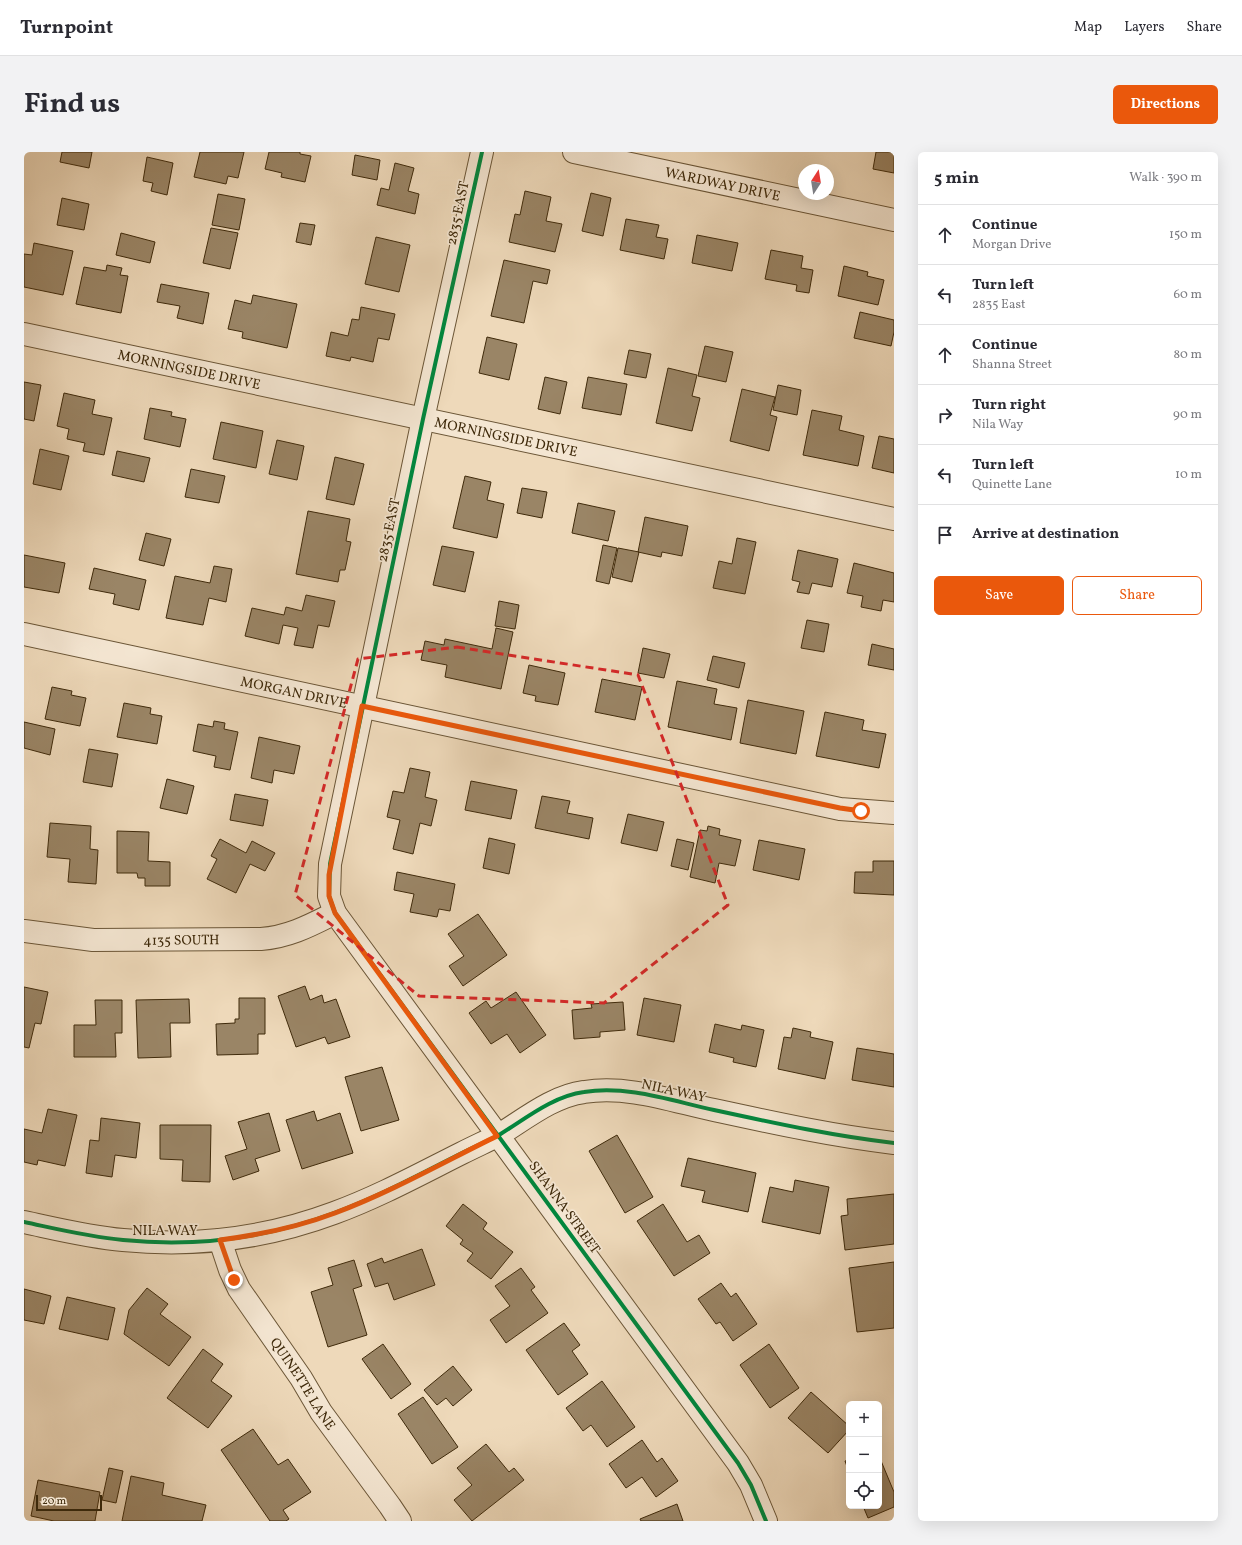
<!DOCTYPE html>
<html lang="en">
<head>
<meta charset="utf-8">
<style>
	body { margin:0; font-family:Vollkorn,serif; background:#f2f2f3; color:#2b2b33 }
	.controls { position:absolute; right:12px; bottom:12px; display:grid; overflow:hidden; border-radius:6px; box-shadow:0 4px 16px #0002 }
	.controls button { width:36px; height:36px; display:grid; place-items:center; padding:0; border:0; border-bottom:1px solid #e1e1e2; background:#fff; color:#2b2b33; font:20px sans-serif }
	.compass { position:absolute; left:774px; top:12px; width:36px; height:36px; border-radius:50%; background:#fff; box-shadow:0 4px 16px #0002; rotate:12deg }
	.scale { position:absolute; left:12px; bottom:10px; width:66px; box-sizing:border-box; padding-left:4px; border:2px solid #3f2a0b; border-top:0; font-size:11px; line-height:14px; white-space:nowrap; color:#3f2a0b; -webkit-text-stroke:3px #f4e6d2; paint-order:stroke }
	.stop { position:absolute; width:12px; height:12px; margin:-9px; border:3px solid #ea580c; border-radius:50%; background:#fff }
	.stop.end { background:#ea580c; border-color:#fff; box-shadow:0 1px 4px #0008 }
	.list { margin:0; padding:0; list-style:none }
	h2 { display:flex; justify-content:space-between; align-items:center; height:52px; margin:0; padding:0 16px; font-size:17px }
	h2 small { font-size:13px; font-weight:400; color:#7c7c81 }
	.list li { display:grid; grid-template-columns:26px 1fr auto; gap:12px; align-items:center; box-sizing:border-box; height:60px; padding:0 16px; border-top:1px solid #e1e1e2 }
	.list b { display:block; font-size:15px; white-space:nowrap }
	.list p { margin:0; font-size:13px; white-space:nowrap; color:#7c7c81 }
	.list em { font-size:13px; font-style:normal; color:#7c7c81 }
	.actions { display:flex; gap:8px; padding:12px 16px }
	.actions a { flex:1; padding:9px 0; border:1px solid #ea580c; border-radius:6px; text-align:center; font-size:14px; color:#ea580c }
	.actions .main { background:#ea580c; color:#fff }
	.icon { flex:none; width:22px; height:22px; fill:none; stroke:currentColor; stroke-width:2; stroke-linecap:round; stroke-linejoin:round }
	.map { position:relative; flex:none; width:870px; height:1369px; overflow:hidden; border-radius:6px }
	header { display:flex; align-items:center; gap:24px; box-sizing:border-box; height:56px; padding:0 20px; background:#fff; border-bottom:1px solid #e1e1e2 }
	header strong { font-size:19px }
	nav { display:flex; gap:22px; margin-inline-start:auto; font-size:14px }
	.intro { display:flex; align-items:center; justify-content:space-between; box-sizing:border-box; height:96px; padding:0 24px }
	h1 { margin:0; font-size:28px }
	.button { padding:10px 18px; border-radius:6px; background:#ea580c; color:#fff; font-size:14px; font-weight:700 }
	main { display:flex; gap:24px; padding:0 24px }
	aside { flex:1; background:#fff; border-radius:6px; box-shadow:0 4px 16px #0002 }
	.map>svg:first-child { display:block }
	.building { fill:#9a8566; stroke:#3f2a0b }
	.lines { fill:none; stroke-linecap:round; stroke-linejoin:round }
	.minor-casing { stroke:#6b5637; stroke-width:24 }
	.minor { stroke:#f4e6d2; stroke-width:22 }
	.cycleway-casing { stroke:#f4e6d2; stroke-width:6 }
	.cycleway { stroke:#00873e; stroke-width:4 }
	.route { stroke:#ea580c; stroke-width:5 }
	.marked { fill:none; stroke:#d62828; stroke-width:3; stroke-dasharray:8 5; stroke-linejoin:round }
	.labels { text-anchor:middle; stroke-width:3.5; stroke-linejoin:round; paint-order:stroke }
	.street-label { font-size:14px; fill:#3f2a0b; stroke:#f4e6d2 }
</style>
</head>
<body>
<header>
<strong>Turnpoint</strong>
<nav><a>Map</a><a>Layers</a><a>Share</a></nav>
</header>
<div class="intro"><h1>Find us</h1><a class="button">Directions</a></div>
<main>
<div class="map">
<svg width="870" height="1369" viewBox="0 0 870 1369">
	<rect width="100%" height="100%" fill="#eed9ba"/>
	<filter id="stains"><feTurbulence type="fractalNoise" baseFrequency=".005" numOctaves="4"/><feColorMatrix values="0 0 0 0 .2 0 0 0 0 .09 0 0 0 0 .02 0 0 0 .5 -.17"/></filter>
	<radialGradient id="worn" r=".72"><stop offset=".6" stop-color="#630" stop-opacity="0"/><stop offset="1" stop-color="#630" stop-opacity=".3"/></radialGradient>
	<!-- building -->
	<path class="building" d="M38,0H68L65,16L36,10Z
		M176,0H220L214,26L204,24L202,32L170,25Z
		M245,0H276V2L287,4L281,30L257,25L258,21L241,17Z
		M852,0H870V21L849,17Z
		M331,3L356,8L353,28L328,23Z
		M123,5L149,11L143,43L127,39L129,31L119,29Z
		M371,11L390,16L384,39L395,42L391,62L353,53L357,36L365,38Z
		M501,39L527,45L522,69L538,72L531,100L485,90L491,62L496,63Z
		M567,41L587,46L579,84L558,79Z
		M194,42L221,47L215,78L188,73Z
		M38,46L65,52L60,78L33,73Z
		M602,67L635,73L632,85L644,87L640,107L596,98Z
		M276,71L291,73L287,93L272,90Z
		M187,76L214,81L206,117L179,111Z
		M97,81L131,90L126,111L92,103Z
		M673,83L714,91L708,119L668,111Z
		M352,85L386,93L375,140L341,132Z
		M10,91L49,99L39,143L0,135V102L8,103Z
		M747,98L779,104L777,116L789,118L785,141L772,139L773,133L741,127Z
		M480,108L526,118L523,132L509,129L500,171L467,164Z
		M83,113L98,116L96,123L104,124L97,161L52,152L60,115L82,119Z
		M820,114L844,120L843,124L860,128L854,153L814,144Z
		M137,132L185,141L179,172L153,166L156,154L133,150Z
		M229,143L273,152L263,196L218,186L219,180L204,177L211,148L227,152Z
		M337,155L371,162L365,188L354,186L349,210L327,205L326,209L302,204L307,180L324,184L328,167L335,168Z
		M836,160L870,168V180L867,194L830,186Z
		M463,185L493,192L485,228L455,221Z
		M681,194L709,200L702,230L674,224Z
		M605,198L627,202L622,226L600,222Z
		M644,216L673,223L668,244L676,246L668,279L632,271Z
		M521,225L543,230L536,262L514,257Z
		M564,225L603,232L597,263L558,256Z
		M0,230L17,233L10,269L0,267Z
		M754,233L777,238L773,263L749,258Z
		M718,237L751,245L746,263L753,265L745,299L706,289Z
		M40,241L71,248L68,262L88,266L80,303L59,299L61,291L43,287L45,277L33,274Z
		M126,256L148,260L147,264L162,267L156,295L120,287Z
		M788,258L818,264L815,278L840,284L834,314L779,303Z
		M197,270L239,279L232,316L189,307Z
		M855,284L870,287V321L848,316Z
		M253,288L280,294L273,328L245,322Z
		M16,297L45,304L37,338L9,332Z
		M93,299L126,306L120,330L88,323Z
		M311,305L340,312L330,353L302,347Z
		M167,317L201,324L195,351L161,345Z
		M441,324L467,330L463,348L480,352L473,386L429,376Z
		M498,336L523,340L518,366L493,361Z
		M554,351L591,359L584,389L548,381Z
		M284,359L326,367L322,389L327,390L321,418H316L314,430L272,422Z
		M621,365L664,374L658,404L638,400L637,405L614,400Z
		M122,381L147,387L140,414L115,408Z
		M713,386L732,390L721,442L689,436L695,409L708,412Z
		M579,393L593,396L585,432L572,429Z
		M418,394L450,400L441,440L409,433Z
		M594,396L615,400L608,430L588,425Z
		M774,398L814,407L808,435L788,431L785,442L773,440L776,430L768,428Z
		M0,403L41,411L35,441L0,435Z
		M830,411L870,421V450L859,448L857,459L837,455L839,444L823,441Z
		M190,414L208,417L202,450L185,446L179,473L142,466L151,424L186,431Z
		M70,416L122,428L115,458L89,452L91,442L65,437Z
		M282,443L311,449L305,475L294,473L289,496L270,493L274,476L259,473L255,492L221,484L228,456L260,463L262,455L278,459Z
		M475,449L495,453L491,477L471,474Z
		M783,468L805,472L800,500L777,496Z
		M472,476L489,480L477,537L421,525L423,513L397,508L401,489L420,493L421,487L468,497Z
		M848,492L870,497V518L844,513Z
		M619,496L646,502L640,526L614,521Z
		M689,504L721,511L715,536L683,528Z
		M505,513L541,521L534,553L511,549L512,544L499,541Z
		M578,527L618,535L611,568L571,560Z
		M653,529L693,537L690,552L713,556L707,588L644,575Z
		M28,535L48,539L47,543L62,546L56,574L21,567Z
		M724,548L780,559L772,602L716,591Z
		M100,551L127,556L126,562L138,564L133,592L93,585Z
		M801,560L840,568L838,578L862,582L855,616L792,604Z
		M190,569L201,571L200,577L214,580L206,618L190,615L192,604L169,599L174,572L189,575Z
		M0,570L31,577L26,603L0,596Z
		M235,585L276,594L270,622L250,618L248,631L227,626Z
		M65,597L94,602L88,635L59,630Z
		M386,616L406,620L401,645L413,648L407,674L396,671L389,702L369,697L376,668L363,665L369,639L380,641Z
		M143,627L170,634L163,662L136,656Z
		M447,629L493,638L487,667L441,658Z
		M211,642L244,648L239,674L206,668Z
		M518,644L546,649L543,661L569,666L565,687L511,676Z
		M604,662L640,670L633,699L597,691Z
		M26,671L67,674L66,697L74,698L72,732L44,730L46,707L23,705Z
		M684,674L696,677L695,683L717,688L711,714L695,711L691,731L666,725L676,678L683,679Z
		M93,679L125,680L124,709L146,710V734H121V726H114L113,721H93Z
		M465,686L491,692L485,722L459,716Z
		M196,687L222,701L228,689L251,701L241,719L226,712L212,741L183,727L193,707L187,704Z
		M653,687L670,691L664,718L647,714Z
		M735,688L781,697L775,728L729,718Z
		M849,709H870V743L830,741L831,720H849Z
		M373,720L431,732L426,759L415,757L413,765L386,760L390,742L370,738Z
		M454,762L483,803L439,834L425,814L440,804L424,782Z
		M281,834L286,848L298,843L300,851L312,847L326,885L304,892L301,885L272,895L254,844Z
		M0,835L24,840L17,872L11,871L5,896L0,895Z
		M492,840L522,883L496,901L483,882L467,892L445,861L462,849L467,856Z
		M215,846H241V882H234V902L193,903L192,872L211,871V867H215Z
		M620,846L657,853L650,890L613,883Z
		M165,847L166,871H146L147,905L114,906L112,848Z
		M71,848H98V881H91L92,905H50V873H72Z
		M599,850L601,878L576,880V885L550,887L548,858L568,856L567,852Z
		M691,872L717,878L718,873L740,878L732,915L709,910L710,906L685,900Z
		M769,876L787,880L786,885L809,890L801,927L754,917L760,885L767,886Z
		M833,896L870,902V935L828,928Z
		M358,915L375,968L337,979L321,925Z
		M24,957L53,963L41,1014L14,1008L13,1013L0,1010V977L18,981Z
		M290,959L293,969L316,961L329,1001L278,1017L262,968Z
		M245,961L256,999L231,1007L235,1019L209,1028L201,1004L223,997L214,970Z
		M77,966L116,971L112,1006L91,1003L88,1025L62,1021L66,988L75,989Z
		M136,973H187L186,1030L158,1029L159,1008L136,1007Z
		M593,983L629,1045L601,1061L565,999Z
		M664,1006L732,1021L724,1060L678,1050L681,1039L657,1034Z
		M771,1028L805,1035L796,1082L738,1070L746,1035L769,1040Z
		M870,1042V1092L821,1098L817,1064L824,1063L823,1047Z
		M439,1052L463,1071L459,1077L489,1100L467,1127L443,1109L449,1101L436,1092L439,1088L422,1074Z
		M639,1052L663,1090L675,1083L686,1101L650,1124L613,1069Z
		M398,1097L411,1133L370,1148L364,1131L351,1135L343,1112L358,1106L360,1111Z
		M330,1108L338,1134L329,1137L343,1183L304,1195L287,1140L309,1133L304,1116Z
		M870,1110V1176L833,1180L825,1116Z
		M497,1116L511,1135L507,1138L524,1161L482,1191L466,1168L486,1154L471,1134Z
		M697,1131L707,1145L712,1141L733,1172L709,1189L696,1170L692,1172L674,1147Z
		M123,1136L144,1152L136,1162L167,1185L145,1214L100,1182L105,1158Z
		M0,1137L27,1144L20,1172L0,1168Z
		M43,1145L91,1156L84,1188L35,1177Z
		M540,1171L556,1193L548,1199L564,1222L534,1243L502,1198Z
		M359,1192L387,1232L367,1247L338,1207Z
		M745,1192L775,1236L746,1256L716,1213Z
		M179,1197L199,1212L187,1229L208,1244L184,1276L143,1246Z
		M429,1214L448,1238L429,1254L422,1246L413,1253L400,1238Z
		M578,1229L611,1275L583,1295L567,1273L559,1279L542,1256Z
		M787,1240L825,1274V1278L804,1301L764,1266Z
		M399,1245L434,1295L408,1312L374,1262Z
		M229,1277L254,1313L264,1307L287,1340L259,1358L265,1367L262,1369H246L197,1298Z
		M618,1288L633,1310L638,1306L654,1329L632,1345L618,1325L602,1336L585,1312Z
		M462,1292L485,1320L490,1316L500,1328L448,1369L430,1348L448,1333L433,1316Z
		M855,1304L870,1340V1355L844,1366L839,1354H855Z
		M825,1308V1320L821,1309Z
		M85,1316L99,1319L92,1351L78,1348Z
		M107,1324L140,1331L138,1343L182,1353L178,1369H98Z
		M14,1328L76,1340L71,1369H30L7,1364Z
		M653,1352L659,1369H617L616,1367Z"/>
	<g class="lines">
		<!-- minor casing -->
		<g class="minor-casing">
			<g id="minor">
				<path d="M458,0L399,267L306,712L305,744L311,761L714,1311L727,1333L742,1369"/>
				<path id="s1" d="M550,0L870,68"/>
				<path id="s2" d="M0,182L870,367"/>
				<path id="s3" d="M0,482L816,657L870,661"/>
				<path id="s4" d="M0,779L69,788L237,787C265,785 287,773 311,761"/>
				<path d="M0,1070C33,1077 65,1085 99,1088C170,1095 243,1086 310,1061C354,1045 396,1022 438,1001C450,995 463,989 475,983C501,967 529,944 560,940C604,933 648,949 690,958C750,971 809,984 870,991"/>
				<path id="s5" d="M196,1088L206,1118L215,1137L277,1226L297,1260L366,1354L376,1369"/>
			</g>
		</g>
		<!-- minor -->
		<use href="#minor" class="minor"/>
		<!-- cycleway casing -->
		<g class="cycleway-casing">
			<path id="cycleway" d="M458,0L399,267L306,712L305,744L311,761L714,1311L727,1333L742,1369
				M0,1070C33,1077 65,1085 99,1088C170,1095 243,1086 310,1061C354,1045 396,1022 438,1001C450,995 463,989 475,983C501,967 529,944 560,940C604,933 648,949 690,958C750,971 809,984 870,991"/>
		</g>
		<!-- cycleway -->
		<use href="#cycleway" class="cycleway"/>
	</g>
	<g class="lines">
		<!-- route -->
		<path class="route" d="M210,1128L196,1088C235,1083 274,1075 311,1061C367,1040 420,1010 473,984L311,761L305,744V723L338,554L816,656L837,659"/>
	</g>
	<!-- marked area -->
	<path class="marked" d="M433,495L614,523L704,753L580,851L395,844L271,743L334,507Z"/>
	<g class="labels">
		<!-- street labels -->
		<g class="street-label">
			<text dy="5" stroke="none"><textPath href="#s1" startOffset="152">WARDWAY DRIVE</textPath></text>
			<text transform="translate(433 61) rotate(-78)" y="5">2835 EAST</text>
			<text dy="5" stroke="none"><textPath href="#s2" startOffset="169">MORNINGSIDE DRIVE</textPath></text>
			<text dy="5" stroke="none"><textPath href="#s2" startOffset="493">MORNINGSIDE DRIVE</textPath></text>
			<text transform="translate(364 378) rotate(-78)" y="5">2835 EAST</text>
			<text dy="5" stroke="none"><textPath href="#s3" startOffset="276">MORGAN DRIVE</textPath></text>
			<text dy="5" stroke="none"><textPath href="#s4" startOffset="158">4135 SOUTH</textPath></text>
			<text transform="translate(650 938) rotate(12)" y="5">NILA WAY</text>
			<text transform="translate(541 1055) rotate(54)" y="5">SHANNA STREET</text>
			<text x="141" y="1083">NILA WAY</text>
			<text dy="5" stroke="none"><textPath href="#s5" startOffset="167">QUINETTE LANE</textPath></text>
		</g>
	</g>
	<rect width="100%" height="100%" filter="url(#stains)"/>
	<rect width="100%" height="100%" fill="url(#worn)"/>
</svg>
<div class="controls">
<button>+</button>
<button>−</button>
<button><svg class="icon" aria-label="locate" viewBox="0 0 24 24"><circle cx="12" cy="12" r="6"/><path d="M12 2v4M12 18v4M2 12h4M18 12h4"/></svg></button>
</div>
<svg class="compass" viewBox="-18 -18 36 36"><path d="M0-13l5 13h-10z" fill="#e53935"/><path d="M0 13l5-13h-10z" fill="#7c7c81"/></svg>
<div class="scale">20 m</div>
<div class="stop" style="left:837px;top:659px"></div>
<div class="stop end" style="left:210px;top:1128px"></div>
</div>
<aside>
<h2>5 min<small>Walk · 390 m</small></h2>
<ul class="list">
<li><svg class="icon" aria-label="ahead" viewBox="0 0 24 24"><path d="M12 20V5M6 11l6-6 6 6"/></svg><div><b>Continue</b><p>Morgan Drive</p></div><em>150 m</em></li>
<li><svg class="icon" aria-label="left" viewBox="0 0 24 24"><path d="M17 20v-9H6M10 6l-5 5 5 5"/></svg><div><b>Turn left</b><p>2835 East</p></div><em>60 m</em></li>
<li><svg class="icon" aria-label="ahead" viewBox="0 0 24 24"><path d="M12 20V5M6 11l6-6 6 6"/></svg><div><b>Continue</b><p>Shanna Street</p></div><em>80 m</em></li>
<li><svg class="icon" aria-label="right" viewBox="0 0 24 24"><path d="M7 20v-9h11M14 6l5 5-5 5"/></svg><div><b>Turn right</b><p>Nila Way</p></div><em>90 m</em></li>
<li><svg class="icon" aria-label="left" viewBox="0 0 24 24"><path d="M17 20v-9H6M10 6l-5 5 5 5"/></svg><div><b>Turn left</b><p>Quinette Lane</p></div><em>10 m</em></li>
<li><svg class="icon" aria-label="arrive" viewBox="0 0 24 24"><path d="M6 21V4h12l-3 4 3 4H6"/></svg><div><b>Arrive at destination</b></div></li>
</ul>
<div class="actions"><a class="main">Save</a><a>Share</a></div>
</aside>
</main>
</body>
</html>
